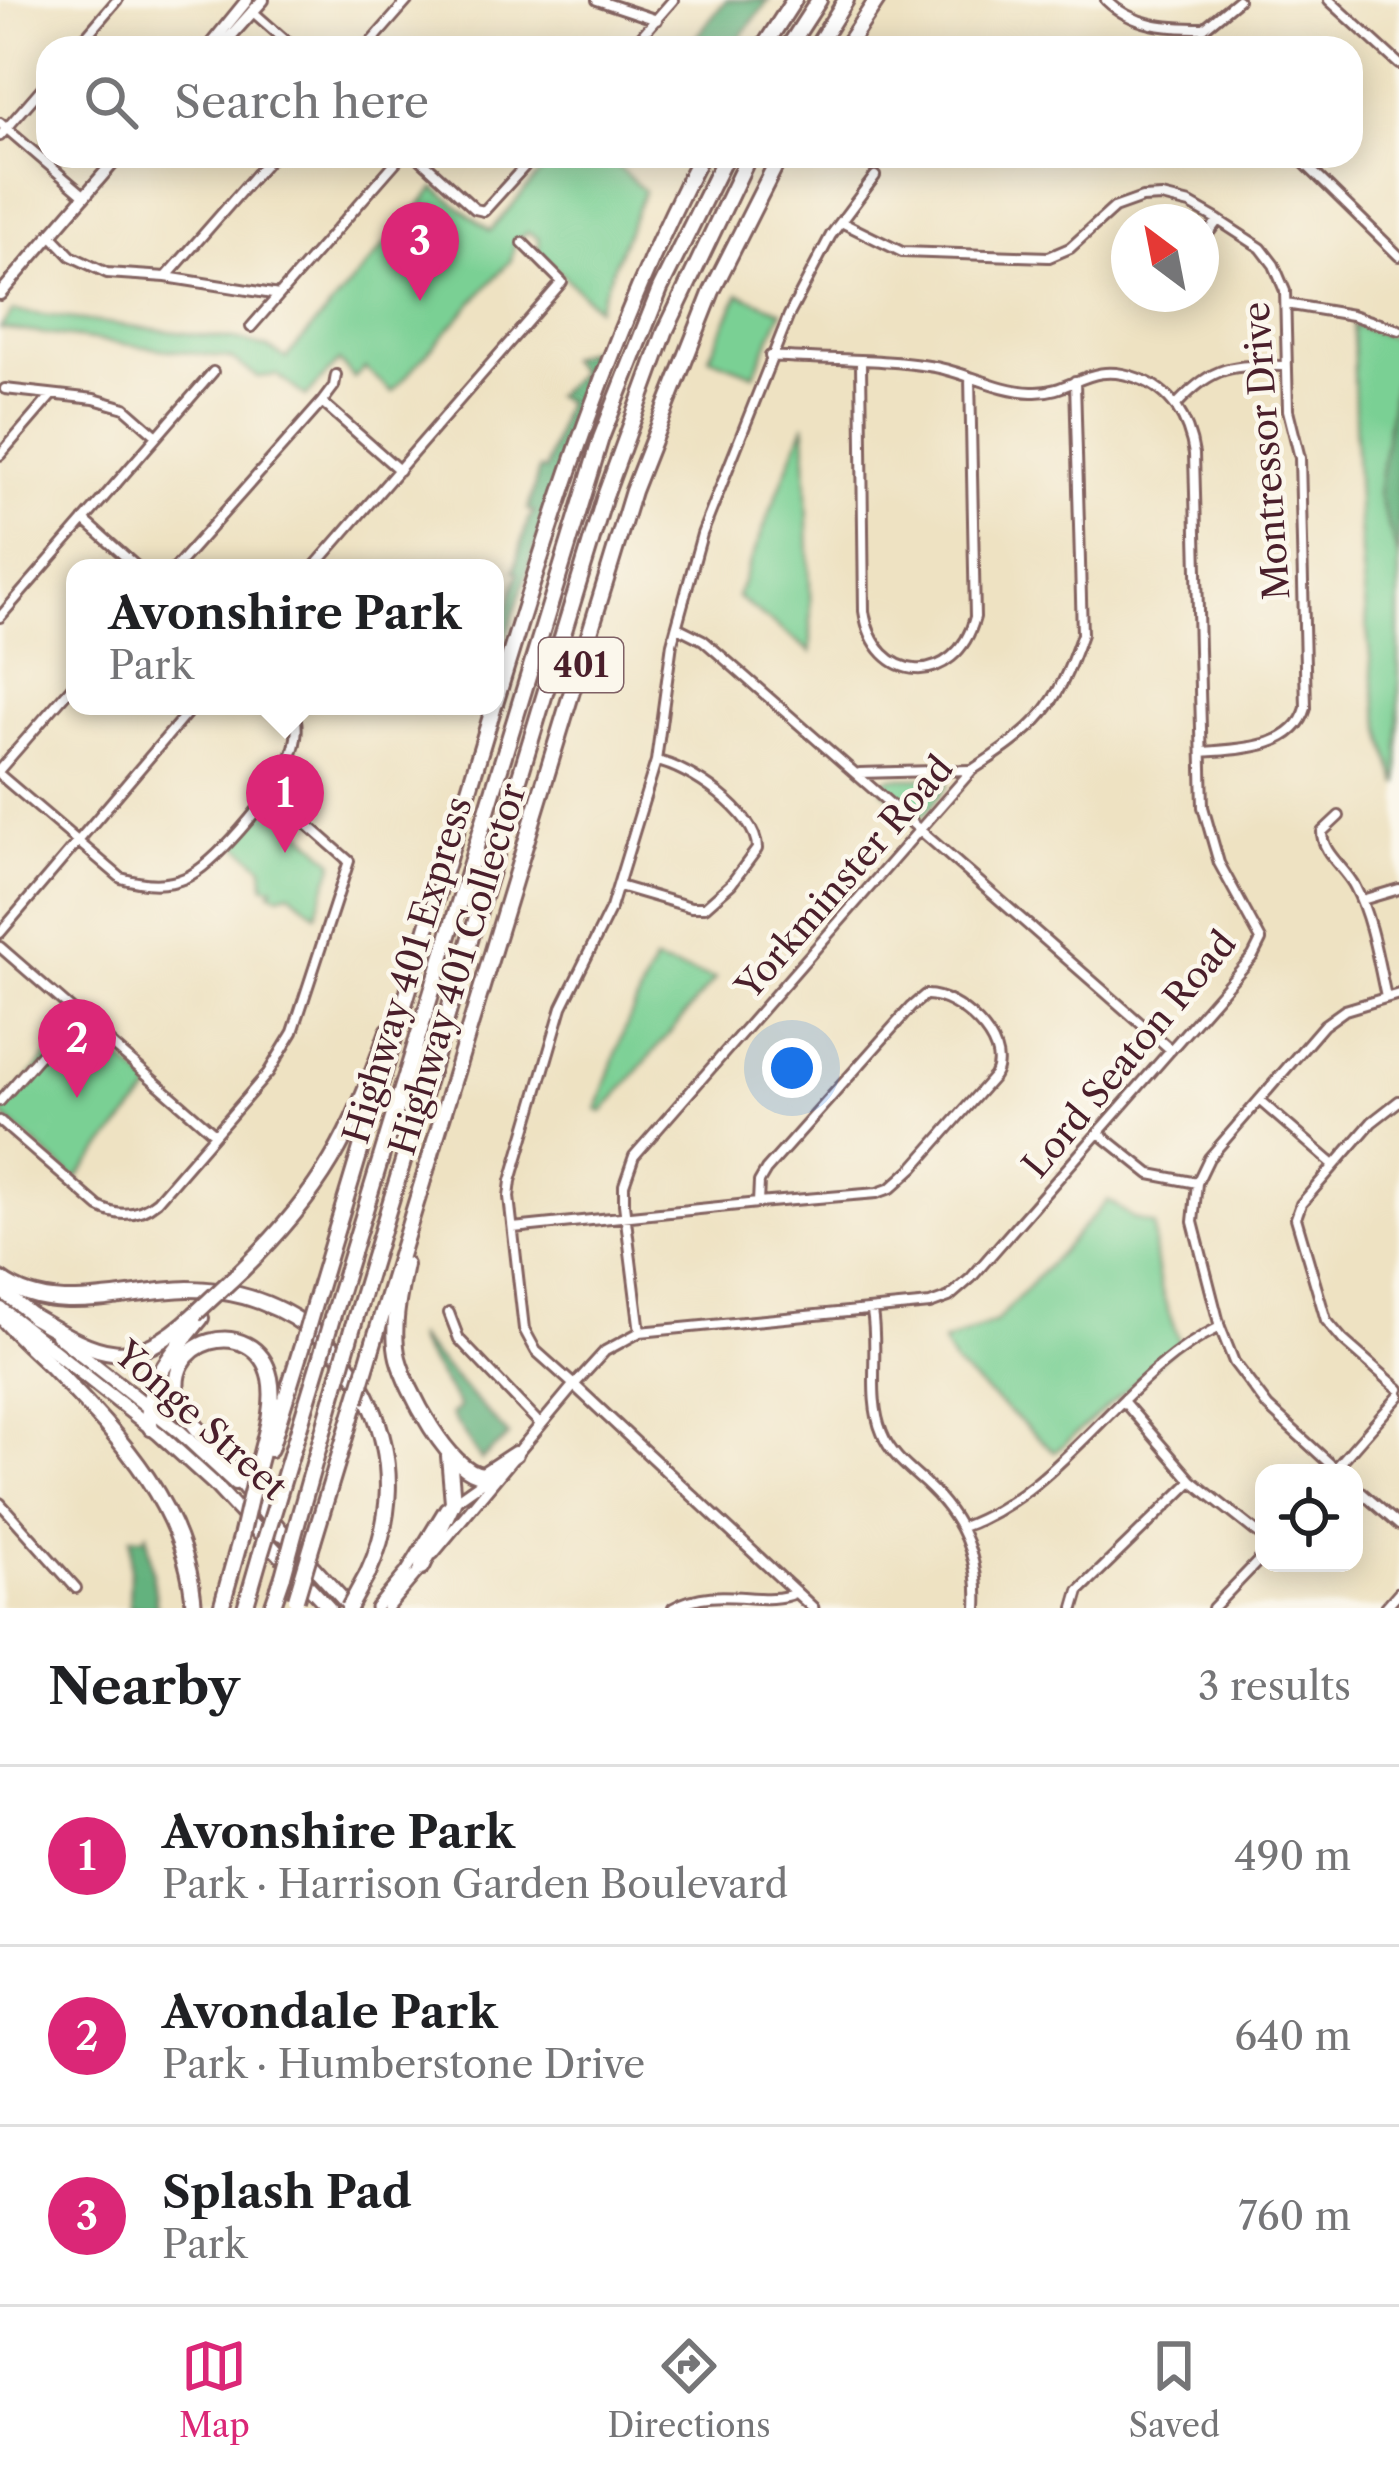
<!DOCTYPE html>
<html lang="en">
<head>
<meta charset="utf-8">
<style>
	body { margin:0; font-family:"Libre Caslon Text",serif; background:#f2f2f2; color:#202124 }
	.controls { position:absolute; right:36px; bottom:36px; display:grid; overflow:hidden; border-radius:24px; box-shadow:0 6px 30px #0003 }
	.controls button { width:108px; height:108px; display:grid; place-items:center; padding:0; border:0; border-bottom:3px solid #e0e0e0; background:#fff; color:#202124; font:60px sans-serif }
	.compass { position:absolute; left:1111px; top:204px; width:108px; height:108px; border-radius:50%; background:#fff; box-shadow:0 6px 30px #0003; rotate:328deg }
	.you { position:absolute; left:792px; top:1068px; width:42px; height:42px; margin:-30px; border:9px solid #fff; border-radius:50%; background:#1a73e8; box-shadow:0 0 0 18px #1a73e833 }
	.badge { display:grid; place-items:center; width:78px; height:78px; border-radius:50%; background:#db2777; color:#fff; font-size:39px; font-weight:700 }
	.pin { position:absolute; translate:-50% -99px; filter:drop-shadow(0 3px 6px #0008) }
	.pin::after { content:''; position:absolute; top:63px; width:42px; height:36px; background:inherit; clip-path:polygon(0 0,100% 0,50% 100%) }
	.popup { position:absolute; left:66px; top:559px; width:438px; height:156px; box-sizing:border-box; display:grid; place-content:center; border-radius:24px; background:#fff; filter:drop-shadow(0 3px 9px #0005); font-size:39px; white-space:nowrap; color:#757577 }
	.popup b { font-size:45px; color:#202124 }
	.popup::after { content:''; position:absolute; left:50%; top:100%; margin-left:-24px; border:24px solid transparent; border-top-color:#fff }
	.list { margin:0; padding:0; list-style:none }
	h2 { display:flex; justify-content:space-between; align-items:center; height:156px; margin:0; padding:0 48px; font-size:51px }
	h2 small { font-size:39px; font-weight:400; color:#757577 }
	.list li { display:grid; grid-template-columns:78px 1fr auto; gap:36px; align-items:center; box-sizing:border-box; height:180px; padding:0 48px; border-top:3px solid #e0e0e0 }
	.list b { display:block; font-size:45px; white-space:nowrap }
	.list p { margin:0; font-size:39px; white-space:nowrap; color:#757577 }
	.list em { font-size:39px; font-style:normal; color:#757577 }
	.icon { flex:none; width:66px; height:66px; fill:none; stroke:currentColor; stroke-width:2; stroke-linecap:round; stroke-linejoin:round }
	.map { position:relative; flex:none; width:1399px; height:1608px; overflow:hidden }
	.search { position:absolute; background:#fff; box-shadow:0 6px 30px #0003; left:36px; right:36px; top:36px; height:132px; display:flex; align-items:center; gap:30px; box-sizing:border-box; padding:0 42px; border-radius:36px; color:#757577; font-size:45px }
	.sheet { height:696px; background:#fff }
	nav { display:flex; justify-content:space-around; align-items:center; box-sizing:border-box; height:168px; border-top:3px solid #e0e0e0; background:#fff; font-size:33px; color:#757577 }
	nav a { display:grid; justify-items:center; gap:6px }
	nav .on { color:#db2777 }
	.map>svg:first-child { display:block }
	.green { fill:#7ad094; stroke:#627860; stroke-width:3 }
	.forest { fill:#63b27e; stroke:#566854; stroke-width:3 }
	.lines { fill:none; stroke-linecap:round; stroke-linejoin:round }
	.minor-casing { stroke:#836360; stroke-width:14 }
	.tertiary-casing { stroke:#836360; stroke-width:15 }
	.secondary-casing { stroke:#836360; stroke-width:16 }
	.primary-casing { stroke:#836360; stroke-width:18 }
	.motorway-casing { stroke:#836360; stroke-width:20 }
	.minor { stroke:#fff; stroke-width:8 }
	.tertiary { stroke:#fff; stroke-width:9 }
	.secondary { stroke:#fff; stroke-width:10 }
	.primary { stroke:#fff; stroke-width:12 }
	.motorway { stroke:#fff; stroke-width:14 }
	.motorway-bridge-casing { stroke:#836360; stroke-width:20; stroke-linecap:butt }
	.motorway-bridge { stroke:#fff; stroke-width:14 }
	.labels { text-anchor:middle; stroke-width:9; stroke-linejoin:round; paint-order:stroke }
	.shield { fill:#fbf7ec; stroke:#7f6065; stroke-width:3 }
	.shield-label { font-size:33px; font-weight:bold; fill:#4a1f2b }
	.street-label { font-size:36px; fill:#4a1f2b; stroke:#fbf7ec }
</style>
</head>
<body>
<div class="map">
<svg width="1399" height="1608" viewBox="0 0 1399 1608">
	<rect width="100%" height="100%" fill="#fbf7ec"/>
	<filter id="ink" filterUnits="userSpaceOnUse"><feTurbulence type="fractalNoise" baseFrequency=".00833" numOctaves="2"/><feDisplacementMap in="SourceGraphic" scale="24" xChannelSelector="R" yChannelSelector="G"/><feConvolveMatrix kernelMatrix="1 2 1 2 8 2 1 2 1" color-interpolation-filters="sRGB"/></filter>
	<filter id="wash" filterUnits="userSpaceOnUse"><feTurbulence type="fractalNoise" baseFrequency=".004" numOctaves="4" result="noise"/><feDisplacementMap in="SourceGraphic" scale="48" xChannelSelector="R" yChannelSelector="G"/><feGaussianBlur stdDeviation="2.7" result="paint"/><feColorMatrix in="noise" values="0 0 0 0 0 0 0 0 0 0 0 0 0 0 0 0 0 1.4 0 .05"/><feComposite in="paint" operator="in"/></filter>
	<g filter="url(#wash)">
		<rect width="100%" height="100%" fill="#eee2c2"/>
		<!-- green -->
		<path class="green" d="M555,156H606L644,191L597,308L539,252V238L528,232L515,241L511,260L392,392L365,368L354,378L339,361L306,397L277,375L258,377L230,358L0,328L13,311L239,340L268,348L286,358L435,188L490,231Z
			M739,294L782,311L754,374L709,357Z
			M1353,325L1399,340V785C1376,727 1370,665 1365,603C1356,511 1355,418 1353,325Z
			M805,423L811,625V652L737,597Z
			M891,778H943L948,785L924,815L914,818L882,789L884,781Z
			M271,804L334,862L316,914L290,892L279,895L270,892L273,887L264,886L263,867L237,844Z
			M654,962L715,979L603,1112L597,1110L622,1036Z
			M75,1024L83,1026L154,1088L76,1179L5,1118L1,1110Z
			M1108,1200L1133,1218L1154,1225C1152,1269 1164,1302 1180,1343L1055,1452L955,1365L943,1343L996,1322Z"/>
		<!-- forest -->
		<path class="forest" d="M726,0H769L732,48H687Z
			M602,346L500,656L495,670V651L518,573L514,571L528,520L534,512L528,510L539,469L545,470L565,401L554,396L579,373L567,358Z
			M1399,352V559L1378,494Z
			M417,1338L509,1436L481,1460L451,1415L459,1407L417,1342Z
			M147,1534L157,1608H129L131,1537L144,1538Z"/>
	</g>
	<g filter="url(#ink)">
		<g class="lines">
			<!-- minor casing -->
			<g class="minor-casing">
				<path id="minor" d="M597,0L657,20
					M1106,0C1134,27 1167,28 1204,28L1238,0
					M1329,0L1399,64
					M252,11L294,48
					M76,48L117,0
					M366,48L408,0
					M631,48L673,0
					M0,123L85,196
					M0,136L48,81
					M417,156L475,209L484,211L534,156
					M1297,156L1399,256
					M841,222L902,252L1049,257L1070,248L1114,208L1142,198L1162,197L1190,204L1218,220L1261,248L1274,265L1285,291L1288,410L1300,458L1306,708C1294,750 1237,749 1202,752
					M51,235L71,256L107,273L166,277L279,295
					M1201,243L1218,220
					M167,276L272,156
					M1286,304L1352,315L1399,330
					M251,327L401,156
					M770,356C822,360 884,358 935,367C967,373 999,391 1032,392C1074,394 1087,360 1137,378C1172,390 1189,420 1194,454L1203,807L1219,863L1261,940L1253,956L971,1278L949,1297L930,1304L640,1332L605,1351L574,1385L536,1351L524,1329L509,1197L511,1181L562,1007L611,908L656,761L672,643L702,534L789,315L831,235L875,176
					M861,363L864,611C875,686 956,689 975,617L970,377
					M5,389L94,399L125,408L157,436
					M322,402L399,470
					M1177,404C1216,364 1231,365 1286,366
					M0,455L50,397
					M84,520L138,568
					M175,568L322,402L334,386L336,375
					M313,568L562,282L523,243
					M0,617L213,372
					M677,627L703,640L1171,1050
					M0,769L75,683
					M860,773L970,770
					M0,775L121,878C141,884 164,887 185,878C216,864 268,800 285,769C296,750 301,726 292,706
					M1339,816L1322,832C1322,854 1346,868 1355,887C1372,919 1378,962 1386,997
					M619,886L691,907H705L731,884L757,849C758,814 688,766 656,761
					M1362,900L1399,889
					M0,933L193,706
					M0,947L215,1134
					M1259,1100L1334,1165
					M0,1101L76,1014
					M1399,1101L1372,1122L1301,1204L1296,1218L1326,1320L1343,1340L1399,1389
					M0,1121L99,1207C120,1218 139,1216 157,1201L268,1073L293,1032L349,861L269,791
					M1100,1134L1150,1174L1197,1183
					M513,1228L758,1203L759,1182L766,1170L911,1007L925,995C956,993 1013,1043 994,1076L914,1167L891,1188L877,1193L758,1203
					M872,1312C879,1350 867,1398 882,1433C890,1454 908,1468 925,1483C961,1516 980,1557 977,1608
					M449,1313L459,1339L540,1424
					M640,1332L624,1204V1185L634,1156L972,770C1038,727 1056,709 1082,634L1075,381
					M1124,1402L1192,1481L1264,1538
					M1335,1469L1399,1396
					M1340,1473L1268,1407L1234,1362L1220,1327L1193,1222L1197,1183L1209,1158L1324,1025L1345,1010L1399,994
					M1354,1486L1399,1525
					M0,1503L76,1588
					M962,1527C1065,1490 1123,1372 1220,1327
					M673,1608C718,1583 763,1608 795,1593
					M1074,1608L1079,1591L1192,1481
					M1213,1608L1264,1555
					M1385,1608L1399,1592"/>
			</g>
			<!-- tertiary casing -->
			<g class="tertiary-casing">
				<path id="tertiary" d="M433,1554L574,1385L813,1608
					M376,1608L406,1572L445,1508L489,1477
					M387,1608L422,1567"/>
			</g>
			<!-- secondary casing -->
			<g class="secondary-casing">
				<path id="secondary" d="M208,48L247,0
					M220,48L263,0
					M0,294L119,156"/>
			</g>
			<!-- primary casing -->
			<g class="primary-casing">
				<path id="primary" d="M0,1290L37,1319
					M1,1309L159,1434L213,1483L329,1608
					M57,1335L180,1432L235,1483
					M286,1537L351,1608"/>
			</g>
			<!-- motorway casing -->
			<g class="motorway-casing">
				<path id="motorway" d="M763,48L794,0
					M788,48L819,0
					M816,48L846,0
					M845,48L877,0
					M495,704C552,516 610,331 701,156
					M405,1265C399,1294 391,1330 398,1358C406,1389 450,1473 483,1475L515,1454
					M242,1270C323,1191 350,1137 388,1031
					M0,1279C54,1319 126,1290 188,1289C231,1289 273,1302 308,1327C336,1347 357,1373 371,1405C395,1460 393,1519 368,1573
					M315,1301L494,706
					M0,1314C15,1334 34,1349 52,1367C119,1437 187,1506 194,1608
					M32,1316C100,1356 131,1374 195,1314
					M332,1318L601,438L660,289L726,156
					M353,1326L604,499L665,332L749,156
					M371,1351L633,491L712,291L780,156
					M151,1428C139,1387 177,1348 201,1318
					M270,1449L304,1339
					M256,1472C263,1443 276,1408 270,1378C256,1312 154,1337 181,1408L282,1533
					M277,1501L321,1356
					M297,1524L339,1375
					M313,1542L356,1401
					M422,1567L453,1502L449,1456
					M221,1608L241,1537
					M245,1608L260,1556
					M272,1608L283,1576"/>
			</g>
			<!-- minor -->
			<use href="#minor" class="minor"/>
			<!-- tertiary -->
			<use href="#tertiary" class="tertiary"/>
			<!-- secondary -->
			<use href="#secondary" class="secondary"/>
			<!-- primary -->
			<use href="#primary" class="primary"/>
			<!-- motorway -->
			<use href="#motorway" class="motorway"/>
			<!-- motorway-bridge casing -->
			<g class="motorway-bridge-casing">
				<path id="motorway-bridge" d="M195,1314L242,1270
					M304,1339L315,1301
					M321,1356L332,1318
					M339,1375L353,1326
					M356,1401L371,1351
					M241,1537L256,1472
					M260,1556L277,1501
					M283,1576L297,1524
					M296,1599L313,1542
					M349,1608L368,1573"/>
			</g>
			<!-- motorway-bridge -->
			<use href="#motorway-bridge" class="motorway-bridge"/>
		</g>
	</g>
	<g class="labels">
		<!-- shield labels -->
		<rect class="shield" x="539" y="638" width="84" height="54" rx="9"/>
		<g class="shield-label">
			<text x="581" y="677">401</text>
		</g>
		<!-- street labels -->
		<g class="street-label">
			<text transform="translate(1266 451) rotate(-94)" y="13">Montressor Drive</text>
			<text transform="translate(844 877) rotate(-49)" y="13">Yorkminster Road</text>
			<text transform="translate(457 969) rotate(-73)" y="13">Highway 401 Collector</text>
			<text transform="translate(407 970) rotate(-73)" y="13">Highway 401 Express</text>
			<text transform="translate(1129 1054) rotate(-50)" y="13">Lord Seaton Road</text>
			<text transform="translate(201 1420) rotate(42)" y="13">Yonge Street</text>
		</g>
	</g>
</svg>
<div class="controls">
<button><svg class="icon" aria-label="locate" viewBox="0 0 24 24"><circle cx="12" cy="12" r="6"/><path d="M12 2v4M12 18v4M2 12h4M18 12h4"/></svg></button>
</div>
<svg class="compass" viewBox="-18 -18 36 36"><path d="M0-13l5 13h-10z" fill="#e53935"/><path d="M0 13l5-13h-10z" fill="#757577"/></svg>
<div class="you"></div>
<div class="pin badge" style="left:285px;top:853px">1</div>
<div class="popup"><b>Avonshire Park</b>Park</div>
<div class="pin badge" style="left:77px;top:1098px">2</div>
<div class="pin badge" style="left:420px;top:301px">3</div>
<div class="search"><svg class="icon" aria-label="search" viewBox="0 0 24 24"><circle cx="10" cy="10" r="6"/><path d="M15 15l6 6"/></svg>Search here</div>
</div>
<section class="sheet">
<h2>Nearby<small>3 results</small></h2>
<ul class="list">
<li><span class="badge">1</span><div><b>Avonshire Park</b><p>Park · Harrison Garden Boulevard</p></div><em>490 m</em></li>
<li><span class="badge">2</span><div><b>Avondale Park</b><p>Park · Humberstone Drive</p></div><em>640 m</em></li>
<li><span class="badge">3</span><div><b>Splash Pad</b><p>Park</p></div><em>760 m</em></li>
</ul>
</section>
<nav>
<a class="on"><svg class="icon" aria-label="map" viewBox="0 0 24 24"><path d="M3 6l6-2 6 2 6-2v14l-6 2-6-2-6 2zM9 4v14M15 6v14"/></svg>Map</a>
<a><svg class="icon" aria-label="directions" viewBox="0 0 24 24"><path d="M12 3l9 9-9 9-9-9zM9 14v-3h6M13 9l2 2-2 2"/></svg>Directions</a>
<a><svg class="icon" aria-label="saved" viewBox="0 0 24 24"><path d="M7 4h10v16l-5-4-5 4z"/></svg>Saved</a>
</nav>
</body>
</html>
